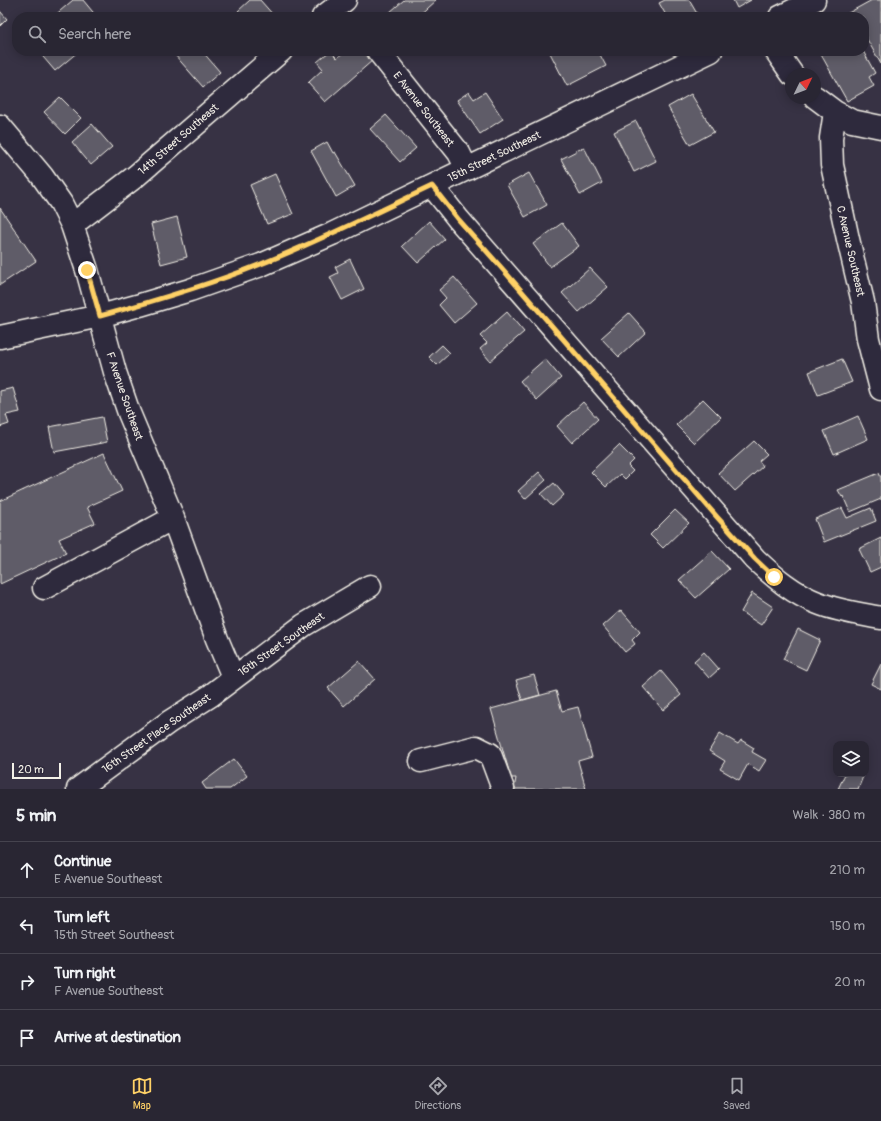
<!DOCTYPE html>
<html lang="en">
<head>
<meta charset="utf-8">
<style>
	body { margin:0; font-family:Pangolin,sans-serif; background:#312e3b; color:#f1f3f6 }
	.controls { position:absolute; right:12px; bottom:12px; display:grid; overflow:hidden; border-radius:8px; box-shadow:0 2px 10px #0003 }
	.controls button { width:36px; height:36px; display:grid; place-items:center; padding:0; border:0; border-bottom:1px solid #45434e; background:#292633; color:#f1f3f6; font:20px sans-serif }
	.compass { position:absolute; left:785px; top:68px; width:36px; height:36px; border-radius:50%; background:#292633; box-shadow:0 2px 10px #0003; rotate:47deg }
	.scale { position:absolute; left:12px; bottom:10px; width:49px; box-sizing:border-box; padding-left:4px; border:2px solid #f4f1e8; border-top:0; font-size:11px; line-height:14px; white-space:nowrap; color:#f4f1e8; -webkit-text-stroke:3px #2f2a3d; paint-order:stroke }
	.stop { position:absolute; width:12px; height:12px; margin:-9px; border:3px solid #ffd166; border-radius:50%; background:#fff }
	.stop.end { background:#ffd166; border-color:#fff; box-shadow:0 1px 4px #0008 }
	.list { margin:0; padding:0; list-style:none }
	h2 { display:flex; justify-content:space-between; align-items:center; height:52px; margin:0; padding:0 16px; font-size:17px }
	h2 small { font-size:13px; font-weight:400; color:#a5a5ac }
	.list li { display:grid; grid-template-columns:26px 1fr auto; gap:12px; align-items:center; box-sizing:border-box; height:56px; padding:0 16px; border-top:1px solid #45434e }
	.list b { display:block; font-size:15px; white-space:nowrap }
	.list p { margin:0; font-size:13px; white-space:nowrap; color:#a5a5ac }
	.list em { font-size:13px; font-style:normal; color:#a5a5ac }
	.icon { flex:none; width:22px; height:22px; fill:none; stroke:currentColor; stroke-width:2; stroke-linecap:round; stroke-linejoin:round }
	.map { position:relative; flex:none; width:881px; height:789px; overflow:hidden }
	.search { position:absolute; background:#292633; box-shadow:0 2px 10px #0003; left:12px; right:12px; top:12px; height:44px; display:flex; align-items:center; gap:10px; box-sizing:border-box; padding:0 14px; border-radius:16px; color:#a5a5ac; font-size:15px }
	.sheet { height:276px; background:#292633 }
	nav { display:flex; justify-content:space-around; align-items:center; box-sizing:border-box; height:56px; border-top:1px solid #45434e; background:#292633; font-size:11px; color:#a5a5ac }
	nav a { display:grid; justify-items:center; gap:2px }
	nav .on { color:#ffd166 }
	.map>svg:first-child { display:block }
	.building { fill:#5f5c67; stroke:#f4f1e8 }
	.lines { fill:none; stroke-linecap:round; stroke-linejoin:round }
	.minor-casing { stroke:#f4f1e8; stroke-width:25 }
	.minor { stroke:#2f2a3d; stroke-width:22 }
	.route { stroke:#ffd166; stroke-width:5 }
	.labels { text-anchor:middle; stroke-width:3; stroke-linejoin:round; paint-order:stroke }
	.street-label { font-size:11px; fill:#f4f1e8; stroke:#2f2a3d }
</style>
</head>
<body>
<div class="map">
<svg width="881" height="789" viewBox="0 0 881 789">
	<rect width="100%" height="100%" fill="#373244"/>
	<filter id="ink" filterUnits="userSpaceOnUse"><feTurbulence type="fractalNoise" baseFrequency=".025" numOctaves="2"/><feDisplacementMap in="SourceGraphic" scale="8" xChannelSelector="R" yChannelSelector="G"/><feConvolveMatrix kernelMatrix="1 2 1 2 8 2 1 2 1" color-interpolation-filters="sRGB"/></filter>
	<g filter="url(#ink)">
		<!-- building -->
		<path class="building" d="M73,0H83L97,17H53Z
			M250,0H260L275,17H244L238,11Z
			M404,0H436L417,17H394L390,12Z
			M665,0H689L699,17H667L659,3Z
			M733,0H751L737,8Z
			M872,0H881V64L864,34V17H841Z
			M0,11L7,19L0,26Z
			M38,51H79L55,71Z
			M178,51H202L220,72L203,87L174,54Z
			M330,51L337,58L345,51H355L356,52L365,51L373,60L325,102L308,83L323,69L317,62Z
			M549,51H598L606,66L567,86Z
			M819,51H863L875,73L869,77L874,86L847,101Z
			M469,92L474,99L485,92L503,119L480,134L457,100Z
			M691,94L714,132L690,145L668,107Z
			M60,97L81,118L65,134L44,112Z
			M386,115L416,148L400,162L370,129Z
			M636,121L656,161L634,172L614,132Z
			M92,124L112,147L91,165L72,142Z
			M327,142L333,153L335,152L355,186L336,197L311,151Z
			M584,147L602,183L580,195L561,159Z
			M529,173L547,205L525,217L507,185Z
			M275,174L293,214L267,224L250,185Z
			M0,208L36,261L0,285Z
			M177,217L187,257L161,264L151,224Z
			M429,221L445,239L418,263L402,246Z
			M562,223L579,246L550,267L533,244Z
			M350,259L364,289L342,300L330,277L338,273L335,267Z
			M590,268L608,287L579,312L562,293Z
			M454,277L477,303L454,323L439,305L446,298L439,290Z
			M507,312L524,332L490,361L480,349L487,343L480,336Z
			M629,313L646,332L619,357L601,338Z
			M442,345L450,353L437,365L429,357Z
			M545,359L561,378L537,400L520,381Z
			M842,359L852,382L818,395L809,372Z
			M13,388L20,412L6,415L9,424L0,427V391Z
			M703,399L721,417L694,443L676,425Z
			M583,402L598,419L572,443L557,426Z
			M858,416L868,439L834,454L824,431Z
			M102,417L107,442L54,452L49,427Z
			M754,441L767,454L759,461L763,466L735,491L718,473Z
			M619,445L634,460L628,466L633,471L625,479L620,474L606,487L591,472Z
			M104,453L122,491L87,507L95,523L59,539L66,553L0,584V501Z
			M539,472L546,480L525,499L518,491Z
			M879,473L881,478V499L850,512L843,496L842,497L838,490Z
			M554,483L564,495L552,506L541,494Z
			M842,508L847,518L871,508L876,521L824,542L815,519Z
			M675,510L689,523L663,548L650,535Z
			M881,538V567L870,572L859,549Z
			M712,551L729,569L696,598L679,580Z
			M752,593L773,607L761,625L741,612Z
			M621,610L640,632L632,640L635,644L625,652L603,626Z
			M798,629L820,640L806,670L783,659Z
			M704,652L719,669L709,678L694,661Z
			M359,661L375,679L344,706L328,688Z
			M881,664V689L871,684Z
			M661,671L681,695L663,710L643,687Z
			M534,675L540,695L522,700L516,680Z
			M556,691L562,711L578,707L592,757L578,761L586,789H514L516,778H511L491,709Z
			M720,733L738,744L741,740L754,748L752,752L766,760L759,771L748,764L739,780L720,769L725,761L709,751Z
			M234,759L247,776L230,789H206L202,783Z
			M845,774H864L858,789H838Z"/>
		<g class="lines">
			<!-- minor casing -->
			<g class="minor-casing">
				<path id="minor" d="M323,17L345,0
					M780,17L814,0
					M378,51L459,153L467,169
					M776,51L792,74
					M815,97L835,112L852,121L881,127
					M835,112L831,138L832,165L848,239L863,302L868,339L881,389
					M0,126L42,176L61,203L72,225L87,270L115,372L129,413L173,518L217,639L233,677
					M432,186L459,220L755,559C774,577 794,594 818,603C838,611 860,614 881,618
					M72,225L136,176L281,51
					M0,337L100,316L140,305L190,290L261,265L332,234L711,51
					M44,588L173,518
					M421,761L476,747L490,754L503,789
					M78,789L169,722L210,696L304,625L370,586"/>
			</g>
			<!-- minor -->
			<use href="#minor" class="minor"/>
		</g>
	</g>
	<g class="lines" filter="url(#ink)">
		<!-- route -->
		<path class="route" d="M87,270L100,316C154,301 209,285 261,264C319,241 375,213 432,186L459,220L506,273L717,517L755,559L774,577"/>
	</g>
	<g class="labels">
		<!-- street labels -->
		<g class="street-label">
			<text transform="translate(424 109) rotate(52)" y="4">E Avenue Southeast</text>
			<text transform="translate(178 139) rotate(-41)" y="4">14th Street Southeast</text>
			<text transform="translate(494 156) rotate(-26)" y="4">15th Street Southeast</text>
			<text transform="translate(851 251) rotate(77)" y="4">C Avenue Southeast</text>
			<text transform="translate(125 396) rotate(71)" y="4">F Avenue Southeast</text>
			<text transform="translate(281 644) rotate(-35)" y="4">16th Street Southeast</text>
			<text transform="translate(156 733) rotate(-35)" y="4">16th Street Place Southeast</text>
		</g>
	</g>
</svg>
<div class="controls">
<button><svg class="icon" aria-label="layers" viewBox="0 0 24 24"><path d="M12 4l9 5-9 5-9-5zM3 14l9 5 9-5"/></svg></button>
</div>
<svg class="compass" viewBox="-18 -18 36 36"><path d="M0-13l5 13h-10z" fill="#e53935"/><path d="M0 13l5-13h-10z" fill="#a5a5ac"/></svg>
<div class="scale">20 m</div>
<div class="stop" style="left:774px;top:577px"></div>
<div class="stop end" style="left:87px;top:270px"></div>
<div class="search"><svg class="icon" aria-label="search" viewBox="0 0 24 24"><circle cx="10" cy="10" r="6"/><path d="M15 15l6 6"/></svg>Search here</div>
</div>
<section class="sheet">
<h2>5 min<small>Walk · 380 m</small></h2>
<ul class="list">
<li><svg class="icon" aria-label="ahead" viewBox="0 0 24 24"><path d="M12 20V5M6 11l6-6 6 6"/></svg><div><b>Continue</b><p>E Avenue Southeast</p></div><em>210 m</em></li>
<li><svg class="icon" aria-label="left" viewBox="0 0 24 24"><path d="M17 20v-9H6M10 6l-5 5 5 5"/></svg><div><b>Turn left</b><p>15th Street Southeast</p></div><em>150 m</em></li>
<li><svg class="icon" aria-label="right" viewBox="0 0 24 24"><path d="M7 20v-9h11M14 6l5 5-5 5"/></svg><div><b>Turn right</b><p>F Avenue Southeast</p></div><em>20 m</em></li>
<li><svg class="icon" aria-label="arrive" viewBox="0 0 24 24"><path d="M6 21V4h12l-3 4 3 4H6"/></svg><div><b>Arrive at destination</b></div></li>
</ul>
</section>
<nav>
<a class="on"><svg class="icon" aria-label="map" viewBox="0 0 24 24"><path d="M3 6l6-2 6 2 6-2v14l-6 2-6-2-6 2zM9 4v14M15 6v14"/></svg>Map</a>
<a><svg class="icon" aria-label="directions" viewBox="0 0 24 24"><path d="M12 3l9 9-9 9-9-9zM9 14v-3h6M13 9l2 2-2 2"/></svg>Directions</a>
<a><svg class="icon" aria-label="saved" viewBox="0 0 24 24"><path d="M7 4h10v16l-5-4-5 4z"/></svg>Saved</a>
</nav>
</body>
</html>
